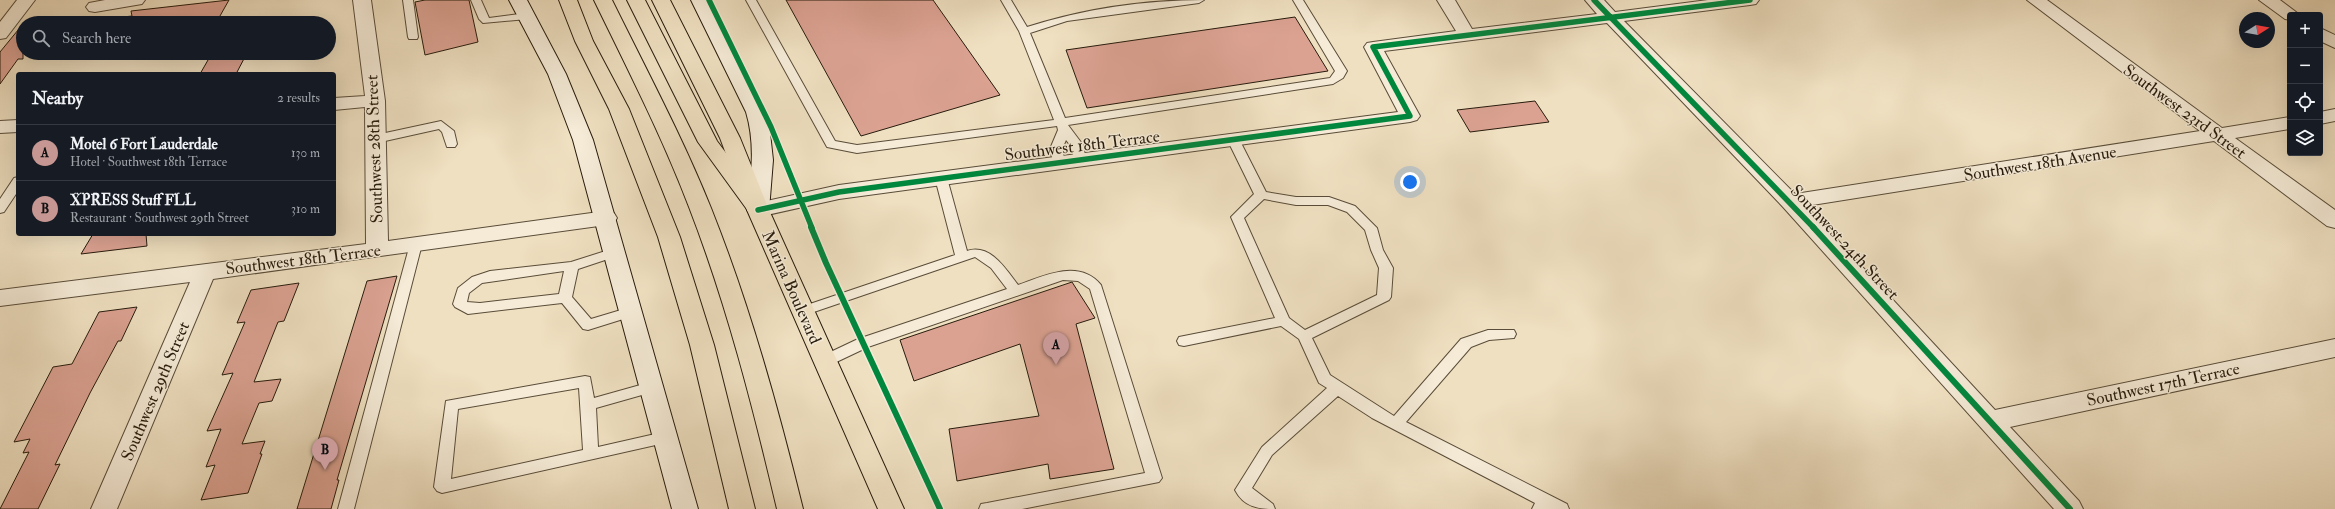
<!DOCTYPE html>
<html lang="en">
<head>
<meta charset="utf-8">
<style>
	body { margin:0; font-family:"IM FELL Double Pica",serif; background:#242831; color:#f1f3f6 }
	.controls { position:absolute; right:12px; top:12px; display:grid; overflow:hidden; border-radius:4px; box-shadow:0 4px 16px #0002 }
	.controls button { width:36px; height:36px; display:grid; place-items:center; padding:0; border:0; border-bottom:1px solid #363941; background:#171b24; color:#f1f3f6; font:20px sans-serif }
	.compass { position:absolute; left:2239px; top:12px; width:36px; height:36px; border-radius:50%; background:#171b24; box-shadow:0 4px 16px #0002; rotate:79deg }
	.you { position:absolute; left:1410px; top:182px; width:14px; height:14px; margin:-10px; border:3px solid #fff; border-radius:50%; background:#1a73e8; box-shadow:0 0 0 6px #1a73e833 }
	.badge { display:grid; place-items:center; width:26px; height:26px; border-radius:50%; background:#c59692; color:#111; font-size:13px; font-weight:700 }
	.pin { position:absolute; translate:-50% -33px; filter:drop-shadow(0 1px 2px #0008) }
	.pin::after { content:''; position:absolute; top:21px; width:14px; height:12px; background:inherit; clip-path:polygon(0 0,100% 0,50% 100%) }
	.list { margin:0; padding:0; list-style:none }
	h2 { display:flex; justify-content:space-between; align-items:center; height:52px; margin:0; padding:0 16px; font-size:17px }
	h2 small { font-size:13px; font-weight:400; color:#9ea1a6 }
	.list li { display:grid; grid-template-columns:26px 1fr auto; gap:12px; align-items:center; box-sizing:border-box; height:56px; padding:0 16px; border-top:1px solid #363941 }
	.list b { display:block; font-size:15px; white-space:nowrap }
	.list p { margin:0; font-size:13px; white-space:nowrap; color:#9ea1a6 }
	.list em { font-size:13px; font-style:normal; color:#9ea1a6 }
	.icon { flex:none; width:22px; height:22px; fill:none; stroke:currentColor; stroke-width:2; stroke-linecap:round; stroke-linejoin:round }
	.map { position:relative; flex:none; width:2335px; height:509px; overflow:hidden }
	.search { position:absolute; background:#171b24; box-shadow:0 4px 16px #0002; left:16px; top:16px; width:320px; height:44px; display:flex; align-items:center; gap:10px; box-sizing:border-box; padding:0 14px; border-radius:22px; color:#9ea1a6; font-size:15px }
	.panel { position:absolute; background:#171b24; box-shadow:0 4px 16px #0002; left:16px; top:72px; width:320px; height:164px; border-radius:4px }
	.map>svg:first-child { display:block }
	.building { fill:#dba292; stroke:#271b0c }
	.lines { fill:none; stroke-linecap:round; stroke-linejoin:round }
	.lane-casing { stroke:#594c39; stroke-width:2 }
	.street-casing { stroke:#594c39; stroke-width:2 }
	.secondary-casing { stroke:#271b0c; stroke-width:2 }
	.primary-casing { stroke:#271b0c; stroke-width:2 }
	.highway-casing { stroke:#271b0c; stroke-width:2 }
	.lane { fill:#f5ebd7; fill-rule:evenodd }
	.street { fill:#f5ebd7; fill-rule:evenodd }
	.secondary { fill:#f5ebd7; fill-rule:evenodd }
	.primary { fill:#efe0c1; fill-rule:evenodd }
	.highway { fill:#efe0c1; fill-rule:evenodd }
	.cycleway-far1-casing { stroke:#f5ebd7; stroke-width:8 }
	.cycleway-casing { stroke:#f5ebd7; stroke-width:9 }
	.cycleway-far1 { stroke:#00873e; stroke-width:5.5 }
	.cycleway { stroke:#00873e; stroke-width:6 }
	.labels { text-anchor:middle; stroke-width:3; stroke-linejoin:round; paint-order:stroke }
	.street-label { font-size:17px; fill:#271b0c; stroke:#f5ebd7 }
</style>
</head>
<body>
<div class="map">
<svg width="2335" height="509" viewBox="0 0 2335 509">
	<rect width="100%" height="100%" fill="#efe0c1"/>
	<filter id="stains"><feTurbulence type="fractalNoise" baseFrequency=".005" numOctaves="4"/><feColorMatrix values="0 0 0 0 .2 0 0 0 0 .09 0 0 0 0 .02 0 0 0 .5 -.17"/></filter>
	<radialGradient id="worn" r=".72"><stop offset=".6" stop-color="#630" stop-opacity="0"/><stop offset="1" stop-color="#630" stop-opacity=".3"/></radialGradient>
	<!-- building -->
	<path class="building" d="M229,0L216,23H70L132,16L131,11Z
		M425,0H469L478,42L425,55L415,2Z
		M786,0H933L1000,95L861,136Z
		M1295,17L1328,71L1087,108L1066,50Z
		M23,24V59H18L0,84V52Z
		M212,53H247L236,74H200Z
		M1535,101L1549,122L1470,132L1457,110Z
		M93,234H146L147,246L81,254Z
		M397,276L337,480H339L331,509H297L367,281Z
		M1072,282L1095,318L1076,324L1114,469L1050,479L1048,464L957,481L949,429L1039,416L1020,344L914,381L900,340Z
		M299,283L284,321L278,322L254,382L281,379L272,401L259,403L242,444L265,441L260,454H262L248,493L201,500L215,465L206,467L221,429L207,431L233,373L222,375L245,322L237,323L251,290Z
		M137,307L121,341H118L90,393L55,465L60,464L38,509H0L29,452L23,453L30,439L14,442L53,367L72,364L99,312Z"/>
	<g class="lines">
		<!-- lane casing -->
		<g class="lane-casing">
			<path id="lane" d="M403,0H413L418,37L417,39H409L408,37Z
				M471,0H481L489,18L527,13L532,16L527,19L483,23L479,19Z
				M746,0H756L835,141L857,145L1054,120L1019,31L1001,0H1011L1027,27C1083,9 1145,0 1204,0L1199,3L1067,21L1030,33L1065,118L1330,78L1335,71L1293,0H1303L1347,71L1343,78L1333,84L1068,125L1083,145L1086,160L1080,164L1074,160L1071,146L1066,140L1062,149L1065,162L1059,166L1053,162L1050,149L1058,130L1057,126L857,153L827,147Z
				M441,121L454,131L457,144L455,147H447L442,132L439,129L376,143L370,139L376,135Z
				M1233,135L1239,139L1266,192L1296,197H1329L1355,206L1377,228L1383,250L1393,268L1391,297L1389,300L1312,338L1330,375L1394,416L1461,339L1488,330H1514L1516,334L1514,338L1489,340L1471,347L1406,422L1567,504L1569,509H1532L1535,503L1372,418L1338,396L1272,455L1252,488L1273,504L1275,509C1258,509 1244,507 1235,490L1262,447L1327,388L1319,383L1299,339L1281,326L1184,346L1179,345L1177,341L1179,337L1184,336L1275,318L1231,217L1254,194L1227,139ZM1264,199L1296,205H1328L1347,212L1365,230L1371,250L1379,268L1377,295L1305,330L1289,318L1244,218Z
				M941,174L947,178L967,251C990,243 1006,269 1018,285C1044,276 1079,258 1101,285L1162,478L1159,482L1022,509H979L981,504L987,503L1145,473L1090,289L1078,281L1063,280L868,347L830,365H820L818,361L820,357L858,339L1007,289L991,268L975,257L808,314H798L796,311L798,308L955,255L935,178Z
				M18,177V191L4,212L0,213V199L14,178Z
				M416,240L422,244L354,509H338L410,244Z
				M615,248L621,252L620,255L578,269L572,297L591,319L631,307L636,309L638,312L636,315L588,330L583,329L562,303L468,314L455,307L453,304L458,288L472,277L490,271L571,262ZM564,271L559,294L480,303L467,302L469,293L482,283Z
				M585,376L590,377L594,398L651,382L656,383L658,387L656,391L596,408L598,447L664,432L669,434L671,438L669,442L442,493L437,491L434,487L446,401ZM579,388L583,450L451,479L458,409Z"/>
		</g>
		<!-- street casing -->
		<g class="street-casing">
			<path id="street" d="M17,0H35L6,38L0,39V22Z
				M105,0H145L142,4L136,5L95,12L89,11L86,7L89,3Z
				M353,0H371L385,101L388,241L606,211L614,213L617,218L614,223L606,225L213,279L117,509H91L190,282L0,306V290L366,244L365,107L334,110V98L365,96Z
				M1437,0H1455L1472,29L1597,14L1585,0H1604L1615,12L1708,0H1759L1756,4L1750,5L1624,21L1795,194L2200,131L2027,0H2047L2222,128L2290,117V129L2235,138L2335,210V228L2327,226L2214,141L1806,206L1995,410L2335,339V357L2010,427L2079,501L2083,509H2054L1783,207L1607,23L1384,51L1420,116L1417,120L1410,122L839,199L758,217L751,215L747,210L751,205L758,203L839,185L1398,112L1364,47L1367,43L1373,42L1456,31Z
				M2259,0H2280L2300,15H2290V20L2285,19Z
				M2320,28L2335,35V48L2320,41Z
				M2335,109V121L2320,124V112Z
				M18,120V132L0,133V121Z"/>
		</g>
		<!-- secondary casing -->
		<g class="secondary-casing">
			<path id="secondary" d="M509,0H527L566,74L593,140L698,509H672L573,140L548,74Z
				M691,0H709L766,112L769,124L773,160L769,210L765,215L758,217L751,215L747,210C751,177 756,145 746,112Z"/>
		</g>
		<!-- primary casing -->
		<g class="primary-casing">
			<path id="primary" d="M559,0H577L593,41L629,109L680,237L714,345L755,509H729L690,345L658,237L609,109L575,41Z
				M652,0H670L740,138L769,210L904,509H878L747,210L720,138Z"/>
		</g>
		<!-- highway casing -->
		<g class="highway-casing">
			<path id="highway" d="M594,0H612C646,69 682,136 711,208C750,306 778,407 803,509H777C753,407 727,305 689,207C662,136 627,68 594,0Z
				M627,0H645L717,141L765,205L769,210L765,215L758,217L751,215L698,142Z"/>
		</g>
		<!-- lane -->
		<use href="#lane" class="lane"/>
		<!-- street -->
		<use href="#street" class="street"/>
		<!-- secondary -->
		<use href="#secondary" class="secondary"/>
		<!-- primary -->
		<use href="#primary" class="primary"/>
		<!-- highway -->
		<use href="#highway" class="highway"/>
		<!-- cycleway-far1 casing -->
		<g class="cycleway-far1-casing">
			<path id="cycleway-far1" d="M709,0L771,127L812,228
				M1594,0L1814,228
				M758,210L839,192L1410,116L1373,47L1750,0"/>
		</g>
		<!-- cycleway casing -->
		<g class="cycleway-casing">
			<path id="cycleway" d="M811,227L826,263L940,509
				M1813,227L2070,509"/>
		</g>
		<!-- cycleway-far1 -->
		<use href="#cycleway-far1" class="cycleway-far1"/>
		<!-- cycleway -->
		<use href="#cycleway" class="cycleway"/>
	</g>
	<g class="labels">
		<!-- street labels -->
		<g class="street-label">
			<text transform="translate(2185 111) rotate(36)" y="6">Southwest 23rd Street</text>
			<text transform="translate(1082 145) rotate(-7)" y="6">Southwest 18th Terrace</text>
			<text transform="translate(374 149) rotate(-92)" y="6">Southwest 28th Street</text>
			<text transform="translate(2040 163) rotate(-9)" y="6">Southwest 18th Avenue</text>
			<text transform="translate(1845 242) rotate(47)" y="6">Southwest 24th Street</text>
			<text transform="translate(303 259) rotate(-7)" y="6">Southwest 18th Terrace</text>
			<text transform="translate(792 287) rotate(66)" y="6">Marina Boulevard</text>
			<text transform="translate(2163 384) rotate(-12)" y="6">Southwest 17th Terrace</text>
			<text transform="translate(155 391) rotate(-67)" y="6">Southwest 29th Street</text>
		</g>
	</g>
	<rect width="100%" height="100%" filter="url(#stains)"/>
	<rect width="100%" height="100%" fill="url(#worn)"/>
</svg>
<div class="controls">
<button>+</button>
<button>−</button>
<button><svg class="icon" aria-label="locate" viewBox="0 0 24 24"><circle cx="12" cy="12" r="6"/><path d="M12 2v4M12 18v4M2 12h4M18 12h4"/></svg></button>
<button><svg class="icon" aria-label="layers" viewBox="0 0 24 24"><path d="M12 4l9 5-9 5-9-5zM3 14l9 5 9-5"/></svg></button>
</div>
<svg class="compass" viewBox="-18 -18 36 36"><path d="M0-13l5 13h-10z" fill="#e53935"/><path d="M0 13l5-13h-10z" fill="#9ea1a6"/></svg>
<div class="you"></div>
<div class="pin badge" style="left:1056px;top:365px">A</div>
<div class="pin badge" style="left:325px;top:470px">B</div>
<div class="search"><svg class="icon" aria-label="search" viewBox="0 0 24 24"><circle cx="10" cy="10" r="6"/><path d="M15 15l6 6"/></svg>Search here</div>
<section class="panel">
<h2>Nearby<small>2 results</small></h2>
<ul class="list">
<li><span class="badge">A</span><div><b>Motel 6 Fort Lauderdale</b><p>Hotel · Southwest 18th Terrace</p></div><em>130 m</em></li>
<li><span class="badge">B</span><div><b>XPRESS Stuff FLL</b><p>Restaurant · Southwest 29th Street</p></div><em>310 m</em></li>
</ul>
</section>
</div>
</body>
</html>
